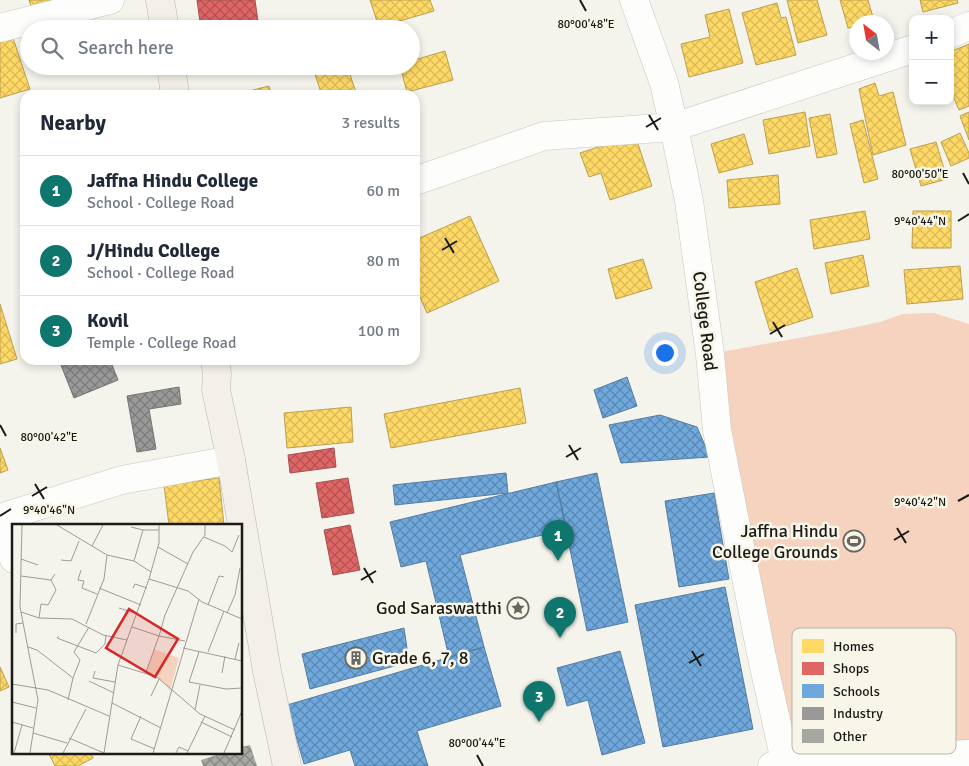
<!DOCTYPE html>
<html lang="en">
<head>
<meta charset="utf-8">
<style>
	body { margin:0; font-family:Signika,sans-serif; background:#f6f6f7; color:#1f2937 }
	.controls { position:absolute; right:15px; top:15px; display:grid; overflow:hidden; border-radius:10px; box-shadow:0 2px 8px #0003 }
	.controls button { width:45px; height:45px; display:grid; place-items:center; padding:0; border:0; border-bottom:1px solid #e0e1e3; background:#fff; color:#1f2937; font:25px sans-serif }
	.compass { position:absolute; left:849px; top:15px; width:45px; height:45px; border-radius:50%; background:#fff; box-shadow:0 2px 8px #0003; rotate:329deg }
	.you { position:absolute; left:664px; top:352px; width:18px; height:18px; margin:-12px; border:4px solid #fff; border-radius:50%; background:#1a73e8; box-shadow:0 0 0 8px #1a73e833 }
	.badge { display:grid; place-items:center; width:32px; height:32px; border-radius:50%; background:#0f766e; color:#fff; font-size:16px; font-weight:700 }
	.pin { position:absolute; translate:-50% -41px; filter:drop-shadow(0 1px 2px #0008) }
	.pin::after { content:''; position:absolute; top:26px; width:18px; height:15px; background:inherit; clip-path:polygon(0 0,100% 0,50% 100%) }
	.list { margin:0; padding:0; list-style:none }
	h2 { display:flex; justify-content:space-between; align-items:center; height:65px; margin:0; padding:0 20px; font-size:21px }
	h2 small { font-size:16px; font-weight:400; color:#747a83 }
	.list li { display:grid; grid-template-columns:32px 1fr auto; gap:15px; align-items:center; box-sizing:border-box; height:70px; padding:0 20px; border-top:1px solid #e0e1e3 }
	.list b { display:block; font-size:19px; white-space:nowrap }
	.list p { margin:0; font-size:16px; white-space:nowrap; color:#747a83 }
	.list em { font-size:16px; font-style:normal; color:#747a83 }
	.icon { flex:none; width:28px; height:28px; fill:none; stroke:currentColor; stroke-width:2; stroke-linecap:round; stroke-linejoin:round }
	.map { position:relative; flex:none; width:969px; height:766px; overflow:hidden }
	.search { position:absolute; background:#fff; box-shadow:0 2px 8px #0003; left:20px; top:20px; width:400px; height:55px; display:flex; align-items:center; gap:12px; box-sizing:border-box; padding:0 18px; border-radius:28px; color:#747a83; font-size:19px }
	.panel { position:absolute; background:#fff; box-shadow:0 2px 8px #0003; left:20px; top:90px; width:400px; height:275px; border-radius:15px }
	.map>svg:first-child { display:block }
	.garden { fill:#f6d3be }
	.homes { fill:url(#homes-cross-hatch); stroke:#bba04e }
	.shops { fill:url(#shops-cross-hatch); stroke:#a54f4e }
	.schools { fill:url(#schools-cross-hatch); stroke:#567da1 }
	.industry { fill:url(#industry-cross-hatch); stroke:#737372 }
	.building { fill:url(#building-cross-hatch) }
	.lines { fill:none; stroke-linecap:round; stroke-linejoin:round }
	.street-casing { stroke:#c8c7c2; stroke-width:29 }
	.primary-casing { stroke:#bcb5a9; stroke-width:29 }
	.street { stroke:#fdfdfc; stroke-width:28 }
	.primary { stroke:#f3f0e9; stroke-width:28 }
	.ticks { fill:none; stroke:#1b1a16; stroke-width:2 }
	.labels { text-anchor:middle; stroke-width:5; stroke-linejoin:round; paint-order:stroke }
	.street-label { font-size:18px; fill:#1b1a16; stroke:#f8f5e9 }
	.poi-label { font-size:18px; fill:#1b1a16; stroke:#f8f5e9; text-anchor:end }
	.inset-road { fill:none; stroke:#9d9c96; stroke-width:1 }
	.view { fill:#d62828; fill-opacity:0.15; stroke:#d62828; stroke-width:2.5 }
	.inset-edge { fill:none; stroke:#1b1a16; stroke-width:2.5 }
	.key { fill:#f8f5e9; stroke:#b6b3aa; stroke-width:1 }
	.key-label { font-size:14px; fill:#1b1a16 }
	.ticks-label { font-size:12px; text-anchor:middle; fill:#1b1a16; stroke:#f8f5e9; stroke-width:5; stroke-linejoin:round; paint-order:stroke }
</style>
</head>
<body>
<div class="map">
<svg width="969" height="766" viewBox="0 0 969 766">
	<defs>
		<pattern id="homes-cross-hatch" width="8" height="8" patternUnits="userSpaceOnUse" patternTransform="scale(1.25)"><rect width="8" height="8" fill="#ffd966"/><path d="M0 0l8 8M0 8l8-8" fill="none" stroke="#daba58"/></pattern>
		<pattern id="shops-cross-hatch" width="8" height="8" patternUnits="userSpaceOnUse" patternTransform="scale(1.25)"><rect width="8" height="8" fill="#e06666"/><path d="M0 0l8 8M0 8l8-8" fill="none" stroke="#b55353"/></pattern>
		<pattern id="schools-cross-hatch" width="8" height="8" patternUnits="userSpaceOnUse" patternTransform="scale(1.25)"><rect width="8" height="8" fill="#6fa8dc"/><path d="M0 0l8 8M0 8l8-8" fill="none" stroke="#5a88b1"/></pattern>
		<pattern id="industry-cross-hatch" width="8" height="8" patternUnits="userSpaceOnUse" patternTransform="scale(1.25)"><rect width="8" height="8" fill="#999"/><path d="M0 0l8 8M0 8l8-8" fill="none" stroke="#7c7c7c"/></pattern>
		<pattern id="building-cross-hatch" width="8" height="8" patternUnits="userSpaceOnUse" patternTransform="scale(1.25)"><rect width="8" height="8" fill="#a8a8a2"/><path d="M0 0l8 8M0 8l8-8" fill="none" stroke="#888883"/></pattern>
	</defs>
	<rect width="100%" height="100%" fill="#f4f3ec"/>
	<!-- garden -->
	<path class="garden" d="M934,313L969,324V754L785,761L710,354L832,332L880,322L903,314Z"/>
	<!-- homes -->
	<path class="homes" d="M29,0H56L31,6Z
		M370,0H430L434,11L379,27Z
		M787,0H817L827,35L798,43Z
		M840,0H868L874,21L856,22V26L848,28Z
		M920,0H957L958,3L923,12Z
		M777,3L781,18L786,17L796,55L756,65L742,13Z
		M729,9L743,63L689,77L681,44L710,37L705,15Z
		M13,38L30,89L0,98V42Z
		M969,44V106L959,110L950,89V52Z
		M445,51L453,80L407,92L400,66H411V61Z
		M312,66H347L357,95H322Z
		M875,83L879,96L893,92L906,145L873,155L859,89Z
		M269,86L271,95H237L257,89Z
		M805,112L810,146L769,154L763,120Z
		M969,112V140L960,116Z
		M830,114L837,154L817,158L809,118Z
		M863,120L878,179L864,183L850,124Z
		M960,133L969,153V158L951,166L941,142Z
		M744,134L753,164L719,173L711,144Z
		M635,135L652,186L610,200L601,173L589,177L580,153Z
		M936,142L947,179L921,186L910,149Z
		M778,175L780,204L729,208L727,180Z
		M865,211L870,239L814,249L810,220Z
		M913,211H951V248H912Z
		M470,216L499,281L427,313L415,286V240Z
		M863,255L869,286L831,294L825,263Z
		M643,259L652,288L616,299L608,269Z
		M960,266L963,299L907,304L904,270Z
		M797,268L813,317L770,331L755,282Z
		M0,304L17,359L0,364Z
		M520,388L526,423L391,448L384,414Z
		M351,407L353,442L287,448L284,413Z
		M0,448L8,470L0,473Z
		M219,478L224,525H169L164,485Z
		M0,667L9,687L0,691Z
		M48,752H90L93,758L78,766H55Z"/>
	<!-- shops -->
	<path class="shops" d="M197,0H255L259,29H201Z
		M334,448L336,467L290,473L288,455Z
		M348,478L354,513L322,518L316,483Z
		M350,525L360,570L333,575L324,530Z"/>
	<!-- schools -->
	<path class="schools" d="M627,377L637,406L603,418L594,390Z
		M660,415L697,427L710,457L621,463L609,425Z
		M506,473L508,493L395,505L393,485Z
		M597,473L628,622L587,631L556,482Z
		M556,482L567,529L460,555L484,647L449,657L426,561L401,567L390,522Z
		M714,493L729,579L679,587L665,501Z
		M725,587L753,729L663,747L635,605Z
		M404,628L409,662L310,689L302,654Z
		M484,647L501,706L417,731L428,766H355L350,750L304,764L287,705Z
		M620,651L645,743L602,755L588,700L567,706L557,668Z"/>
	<!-- industry -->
	<path class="industry" d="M59,360H110L118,380L74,398Z
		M179,387L181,404L149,409L156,449L137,452L127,396Z"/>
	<!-- building -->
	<path class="building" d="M250,745L257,766H203L201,760L226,752H241V747Z"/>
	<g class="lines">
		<!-- street casing -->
		<g class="street-casing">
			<path id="street" d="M0,28L110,0
				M950,34L969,26
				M415,181L544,136L674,127L664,83L634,0
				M0,519L9,515L122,480L231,460
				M0,530L14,559
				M785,761L761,653L717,430L710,354L689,201L674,127L913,49
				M772,766L785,761L969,754"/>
		</g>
		<!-- primary casing -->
		<g class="primary-casing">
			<path id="primary" d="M160,0L165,29
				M171,66L175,95
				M215,360L217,374L216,390L231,460L267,671L287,766"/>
		</g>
		<!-- street -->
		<use href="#street" class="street"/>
		<!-- primary -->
		<use href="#primary" class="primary"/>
	</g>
	<!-- ticks -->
	<path class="ticks" d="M580,0L586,11M649,115L658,130M646,127L661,118M963,173L969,184M958,221L969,214M445,238L454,253M442,250L457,241M773,322L782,337M770,334L785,325M0,425L6,436M569,445L578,460M566,457L581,448M35,484L44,499M32,496L47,487M958,501L969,495M0,516L11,509M897,528L906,543M894,540L909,531M364,568L373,583M361,580L376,571M692,651L701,666M689,663L704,654M477,755L483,766"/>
	<!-- icons -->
	<defs>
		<g id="stadium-ring" transform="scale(1.125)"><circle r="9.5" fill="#f8f5e9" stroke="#676661" stroke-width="1.5"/><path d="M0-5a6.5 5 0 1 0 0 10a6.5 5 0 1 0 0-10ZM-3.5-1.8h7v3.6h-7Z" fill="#676661"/></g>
		<g id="sight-ring" transform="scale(1.125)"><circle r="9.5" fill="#f8f5e9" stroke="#676661" stroke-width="1.5"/><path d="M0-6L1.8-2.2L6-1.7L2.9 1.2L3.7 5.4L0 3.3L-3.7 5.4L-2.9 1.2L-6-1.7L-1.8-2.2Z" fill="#676661"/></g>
		<g id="building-ring" transform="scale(1.125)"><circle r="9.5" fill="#f8f5e9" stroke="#676661" stroke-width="1.5"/><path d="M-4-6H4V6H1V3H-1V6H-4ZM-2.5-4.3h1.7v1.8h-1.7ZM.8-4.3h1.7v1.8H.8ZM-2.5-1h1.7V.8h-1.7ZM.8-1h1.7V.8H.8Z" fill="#676661"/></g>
	</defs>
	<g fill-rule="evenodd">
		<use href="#stadium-ring" x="854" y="541"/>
		<use href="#sight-ring" x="518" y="608"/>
		<use href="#building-ring" x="356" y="658"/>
	</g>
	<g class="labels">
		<!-- street labels -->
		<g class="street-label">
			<text transform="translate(705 321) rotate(83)" y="6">College Road</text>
		</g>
		<!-- poi labels -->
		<g class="poi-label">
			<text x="838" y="537">Jaffna Hindu<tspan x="838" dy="21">College Grounds</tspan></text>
			<text x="502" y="614">God Saraswatthi</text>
			<text x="372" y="664" text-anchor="start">Grade 6, 7, 8</text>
		</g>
	</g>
	<!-- overview -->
	<g transform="translate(12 524)">
		<rect width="230" height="230" fill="#f4f3ec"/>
		<path d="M142,125L167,134L158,167L151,158L134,148Z" fill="#f6d3be"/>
		<path class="inset-road" d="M10,1L8,83L26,176L18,229M45,1L95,31L122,37L139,48M119,3L131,6L122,37M131,6H147M192,13L213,22L220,28L227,11M80,22L91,1M146,23L176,40M9,35L26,41M49,36L59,37L67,17M69,46L66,56L72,57L70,64L85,70M9,52L39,56L43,50M137,55L176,67L190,78L230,95M87,64L129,81M121,64L123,60L135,64M196,81L207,52L212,53M107,84L126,90M9,88L27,94L60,95L91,111L115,116M215,89L223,71L228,44M27,94L29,80L36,81L44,66L39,56M74,100L92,55L95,31M120,103L147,112L153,91L181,28L193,11V1M4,109V100L11,99M47,112L45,114L84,129L93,120L94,111M16,123L25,126L61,154L56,176M171,124L230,137M187,128L177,158L214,165L230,164M196,128L212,87M223,135L227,119M106,141L145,153L188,190L223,206M83,147L81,154L103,158M134,148L147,112L173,117M210,149L213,132M61,154L68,136L62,128L77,103M77,157L102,169M0,160L36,166L97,192M139,172L147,155M0,178L24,184M100,179L149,204M183,186L188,161M129,192L119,215L143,225M0,198L21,204M189,198L220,213M21,209L55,219M57,214L92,229M2,229L10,201M51,229L74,185M92,229L106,141L137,55L147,19V1M141,229L187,75M164,229L167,223L176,227M175,229L193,192M212,229L230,187"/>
		<path class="view" d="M117,85L166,115L143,153L94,124Z"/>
		<rect width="230" height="230" class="inset-edge"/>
	</g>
	<!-- legend -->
	<rect x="792" y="628" width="164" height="126" rx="8" class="key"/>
	<rect x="802" y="639" width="22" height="14" fill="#ffd966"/>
	<rect x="802" y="662" width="22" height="13" fill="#e06666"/>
	<rect x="802" y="684" width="22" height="14" fill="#6fa8dc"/>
	<rect x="802" y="707" width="22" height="13" fill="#999"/>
	<rect x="802" y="729" width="22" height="14" fill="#a8a8a2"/>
	<g class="key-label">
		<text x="833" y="651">Homes</text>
		<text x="833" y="673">Shops</text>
		<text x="833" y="696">Schools</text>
		<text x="833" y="718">Industry</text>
		<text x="833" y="741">Other</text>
	</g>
	<g class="ticks-label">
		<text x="586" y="28">80°00'48"E</text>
		<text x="920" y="178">80°00'50"E</text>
		<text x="920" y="225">9°40'44"N</text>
		<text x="49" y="441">80°00'42"E</text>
		<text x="920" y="506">9°40'42"N</text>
		<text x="49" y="514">9°40'46"N</text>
		<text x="477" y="747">80°00'44"E</text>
	</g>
</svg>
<div class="controls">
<button>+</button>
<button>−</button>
</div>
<svg class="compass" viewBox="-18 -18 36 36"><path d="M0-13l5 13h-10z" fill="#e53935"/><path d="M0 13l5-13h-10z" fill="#747a83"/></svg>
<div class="you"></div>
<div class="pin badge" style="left:558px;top:561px">1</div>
<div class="pin badge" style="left:560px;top:638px">2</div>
<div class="pin badge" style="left:539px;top:722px">3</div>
<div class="search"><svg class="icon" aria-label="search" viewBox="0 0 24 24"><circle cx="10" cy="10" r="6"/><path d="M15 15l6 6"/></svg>Search here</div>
<section class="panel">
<h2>Nearby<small>3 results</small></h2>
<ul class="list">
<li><span class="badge">1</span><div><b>Jaffna Hindu College</b><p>School · College Road</p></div><em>60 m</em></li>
<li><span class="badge">2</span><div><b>J/Hindu College</b><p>School · College Road</p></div><em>80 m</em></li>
<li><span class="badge">3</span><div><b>Kovil</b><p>Temple · College Road</p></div><em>100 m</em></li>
</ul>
</section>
</div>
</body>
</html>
